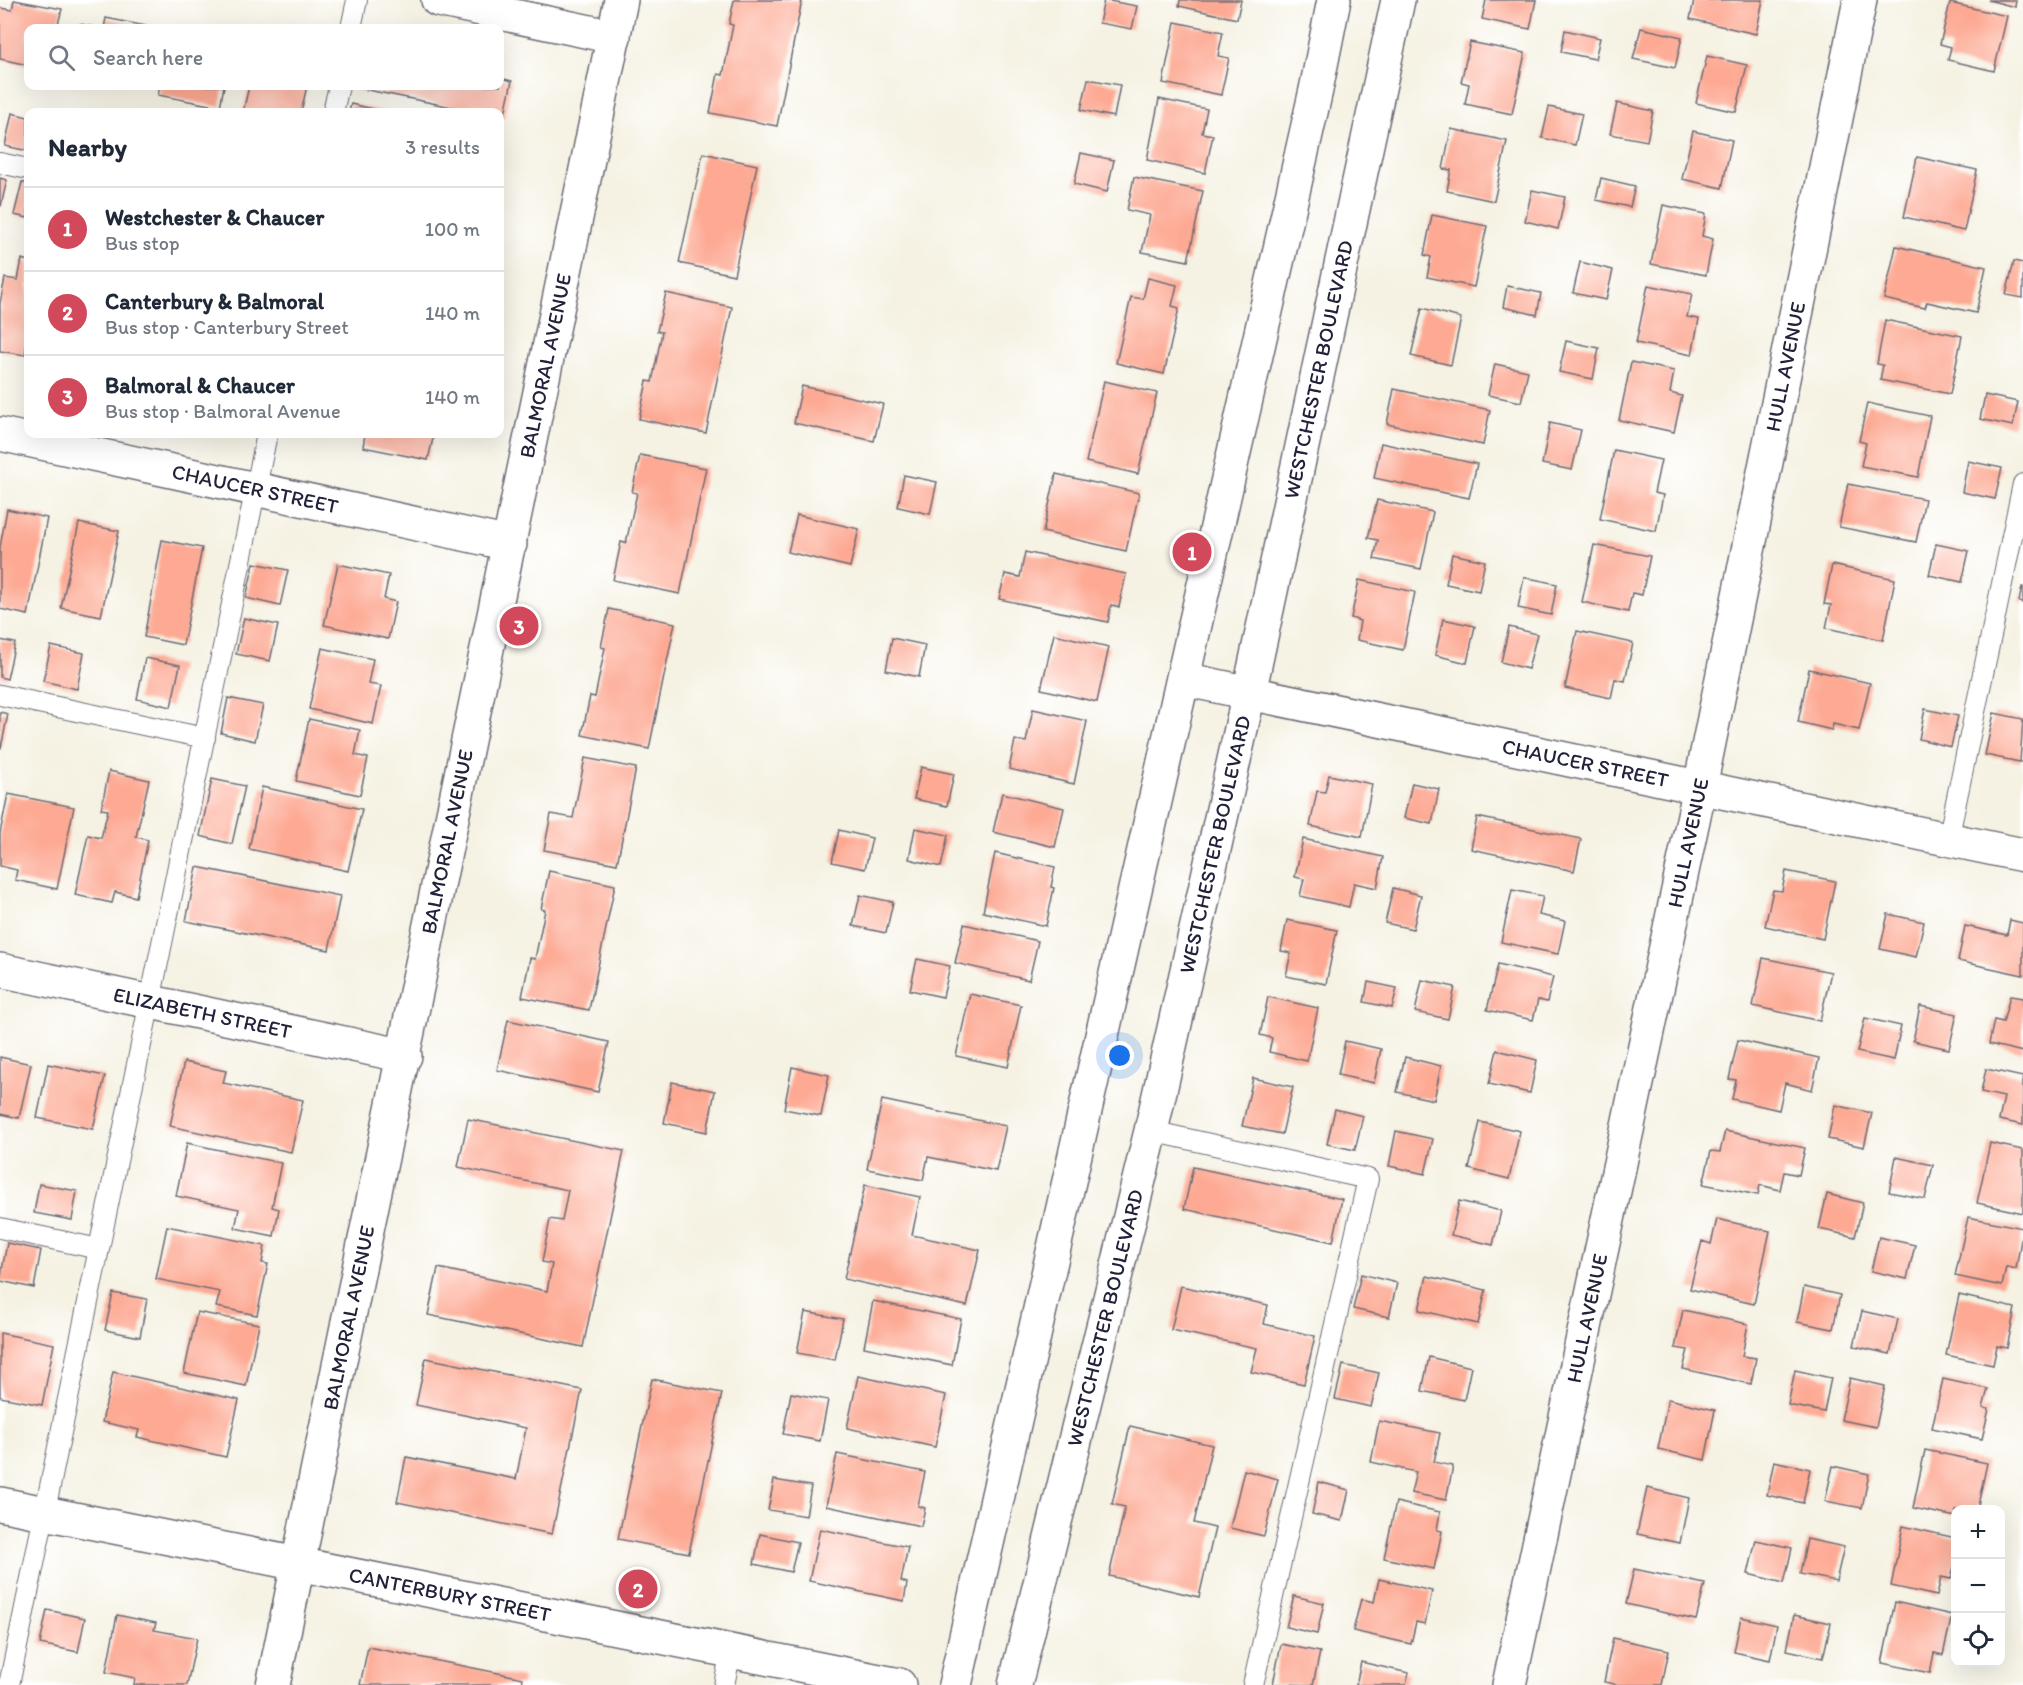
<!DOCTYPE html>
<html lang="en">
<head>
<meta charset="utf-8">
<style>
	body { margin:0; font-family:Itim,sans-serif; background:#f2f2f3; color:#1f2937 }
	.controls { position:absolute; right:18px; bottom:18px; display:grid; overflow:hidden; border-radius:12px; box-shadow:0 6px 24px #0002 }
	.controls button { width:54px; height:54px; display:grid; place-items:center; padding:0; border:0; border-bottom:2px solid #e0e1e3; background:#fff; color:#1f2937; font:30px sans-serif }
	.you { position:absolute; left:1120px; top:1056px; width:21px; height:21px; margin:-15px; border:4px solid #fff; border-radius:50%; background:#1a73e8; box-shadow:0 0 0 9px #1a73e833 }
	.badge { display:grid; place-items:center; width:39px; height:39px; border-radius:50%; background:#d1495b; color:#fff; font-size:20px; font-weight:700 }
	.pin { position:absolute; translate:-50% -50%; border:3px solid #fff; box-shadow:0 2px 6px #0006 }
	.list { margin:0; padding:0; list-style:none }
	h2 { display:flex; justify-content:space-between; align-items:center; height:78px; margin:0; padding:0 24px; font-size:26px }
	h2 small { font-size:20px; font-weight:400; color:#747a83 }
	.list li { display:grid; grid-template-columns:39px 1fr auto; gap:18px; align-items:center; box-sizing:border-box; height:84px; padding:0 24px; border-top:2px solid #e0e1e3 }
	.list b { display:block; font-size:22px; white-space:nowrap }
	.list p { margin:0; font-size:20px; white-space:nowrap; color:#747a83 }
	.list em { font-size:20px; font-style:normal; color:#747a83 }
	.icon { flex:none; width:33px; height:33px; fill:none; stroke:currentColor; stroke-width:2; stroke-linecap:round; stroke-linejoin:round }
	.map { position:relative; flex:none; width:2023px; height:1685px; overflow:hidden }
	.search { position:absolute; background:#fff; box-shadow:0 6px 24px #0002; left:24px; top:24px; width:480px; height:66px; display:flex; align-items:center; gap:15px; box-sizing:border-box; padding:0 21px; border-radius:12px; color:#747a83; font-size:22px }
	.panel { position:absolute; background:#fff; box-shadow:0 6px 24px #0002; left:24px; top:108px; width:480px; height:330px; border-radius:12px }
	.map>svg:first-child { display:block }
	.building { fill:#fda993 }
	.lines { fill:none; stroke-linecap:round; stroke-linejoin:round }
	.lane-casing { stroke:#6c6b76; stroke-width:22 }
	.street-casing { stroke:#6c6b76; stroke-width:36 }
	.secondary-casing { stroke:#6c6b76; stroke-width:36 }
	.lane { stroke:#fff; stroke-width:20 }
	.street { stroke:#fff; stroke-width:33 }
	.secondary { stroke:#fff; stroke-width:33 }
	.labels { text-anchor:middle; stroke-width:5; stroke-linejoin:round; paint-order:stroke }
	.street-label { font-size:21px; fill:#22223b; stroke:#fff }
</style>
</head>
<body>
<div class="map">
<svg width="2023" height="1685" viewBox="0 0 2023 1685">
	<rect width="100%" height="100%" fill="#fff"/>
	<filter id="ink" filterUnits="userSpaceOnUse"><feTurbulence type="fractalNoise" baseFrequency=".0167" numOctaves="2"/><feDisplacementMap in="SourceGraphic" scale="12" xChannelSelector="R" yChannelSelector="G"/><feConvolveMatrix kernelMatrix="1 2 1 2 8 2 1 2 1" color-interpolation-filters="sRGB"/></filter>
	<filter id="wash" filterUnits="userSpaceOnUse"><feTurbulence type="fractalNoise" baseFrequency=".008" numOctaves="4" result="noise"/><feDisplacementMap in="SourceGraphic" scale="24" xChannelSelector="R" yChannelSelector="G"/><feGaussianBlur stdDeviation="1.35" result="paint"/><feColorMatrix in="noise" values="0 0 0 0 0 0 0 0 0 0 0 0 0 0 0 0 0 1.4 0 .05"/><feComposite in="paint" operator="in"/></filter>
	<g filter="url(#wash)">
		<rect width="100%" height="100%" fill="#f5f2e3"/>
		<g id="blocks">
			<!-- building -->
			<path class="building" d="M14,0L62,9L57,28H28V65L0,59V8L12,10Z
				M734,0H802L777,126L710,113L718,74L723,75L733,25L729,24Z
				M1104,0L1137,6L1132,29L1099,23Z
				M1180,0H1241L1237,19L1179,6Z
				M1486,0H1536L1530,29L1482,19Z
				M1694,0H1763L1756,34L1690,19Z
				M1988,0H2016L2015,7Z
				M1950,3L2007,16L1994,71L1948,60L1951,47L1940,44Z
				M106,18L151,27V28H104Z
				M1175,22L1223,32L1218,56L1229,58L1221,95L1163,83Z
				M80,24L95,27V28H79Z
				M1641,28L1682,37L1675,68L1633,59Z
				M1565,30L1600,38L1595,59L1561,52Z
				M1470,42L1525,53L1512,114L1465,104L1469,84L1461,82Z
				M1707,56L1747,65L1736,112L1696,103Z
				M500,78L512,81L504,118L500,117V112H476L353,87L500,86Z
				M1088,79L1120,85L1114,117L1081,110Z
				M160,86H224L220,107L158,95Z
				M249,86H307L301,112H243Z
				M1159,99L1207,109L1202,133L1213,135L1205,173L1147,160Z
				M1617,103L1653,111L1647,141L1610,134Z
				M351,104L387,112H349Z
				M1549,107L1582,114L1575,145L1542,138Z
				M12,113L28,117V151L5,146Z
				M1451,129L1507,141L1494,201L1447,191L1451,170L1443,169Z
				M1693,131L1732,140L1722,188L1682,179Z
				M703,153L757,165L734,275L679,263Z
				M1081,153L1114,160L1107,192L1074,184Z
				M1917,157L1977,170L1964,231L1904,217Z
				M1134,177L1203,191L1188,261L1142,252L1150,215L1127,210Z
				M0,178L7,180L1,206H0Z
				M1601,178L1635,186L1630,207L1596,200Z
				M22,182L28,184V218L14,215Z
				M1532,190L1565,197L1558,229L1525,221Z
				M1663,205L1706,214L1702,236L1713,239L1706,275L1651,264Z
				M1432,215L1487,226L1474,287L1427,277L1431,257L1424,255Z
				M1896,246L1986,267L1976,313L1927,302L1925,308L1884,299Z
				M22,259L28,261V336L25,355L0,351V303L5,278L18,280Z
				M2014,261L2023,263V298L2006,295Z
				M1580,262L1613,270L1606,300L1573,293Z
				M1148,278L1177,285L1172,306L1179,308L1164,374L1116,363L1131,297L1143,299Z
				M1648,285L1692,294L1687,317L1699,319L1692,355L1636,343Z
				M1507,286L1541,293L1537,315L1503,307Z
				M666,293L732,307L706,433L639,419L647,381L652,382L662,332L657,331Z
				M1422,308L1461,318L1451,365L1411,356Z
				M1885,320L1962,336L1950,394L1880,380L1883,365L1877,364Z
				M1566,341L1599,348L1593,379L1559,372Z
				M1631,362L1674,371L1670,393L1682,396L1674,432L1619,420Z
				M1495,364L1528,371L1521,402L1488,395Z
				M1104,381L1157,393L1138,474L1086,462Z
				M802,386L883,404L874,441L794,423Z
				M1394,389L1490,410L1483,445L1387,424Z
				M1985,395L2018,402L2013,426L1980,419Z
				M1867,403L1930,416L1918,477L1861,466L1866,443L1859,441Z
				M1550,423L1581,430L1572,470L1542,464Z
				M365,434H434L428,460L363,447Z
				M1381,443L1477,464L1469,498L1374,478Z
				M1614,450L1661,460L1654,493L1663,495L1656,531L1600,519Z
				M640,455L706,468L680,594L613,580L621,542L626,543L637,493L632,492Z
				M1968,461L2002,468L1995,499L1962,492Z
				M1056,474L1139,493L1126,551L1043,532Z
				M904,475L937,482L930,514L898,507Z
				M1848,484L1925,499L1916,542L1839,527Z
				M1377,500L1433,512L1421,569L1374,559L1378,540L1368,538Z
				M7,509L47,518L28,615L0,609V547Z
				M797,515L859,529L850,567L788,552Z
				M79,523L119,531L101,616L61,608Z
				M162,540L202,548L183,645L144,637Z
				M1936,544L1969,551L1962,582L1929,575Z
				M1594,545L1650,556L1642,595L1632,593L1628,612L1582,602Z
				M1025,552L1126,574L1119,607L1111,605L1108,622L999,599L1005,574L1020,577Z
				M1452,554L1485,561L1479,591L1446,584Z
				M254,563L288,570L280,606L246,598Z
				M338,564L389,575L384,599L396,602L388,639L324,625Z
				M1832,565L1895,579L1883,640L1826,628L1831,605L1824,604Z
				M1524,577L1557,584L1551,615L1518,608Z
				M1359,580L1415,592L1403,650L1357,640L1360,621L1351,618Z
				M2022,587H2023V603L2019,602Z
				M609,609L675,623L649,749L582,735L590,696L595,697L605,648L601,647Z
				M244,618L278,625L270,661L236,654Z
				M1443,619L1475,626L1467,663L1435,655Z
				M1509,627L1537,634L1528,669L1501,662Z
				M1577,631L1633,643L1625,681L1615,679L1611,698L1565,688Z
				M1054,634L1109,647L1097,702L1041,689Z
				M892,638L925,645L919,677L886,670Z
				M0,640L15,643L7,679L0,677Z
				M51,646L84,653L77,689L43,681Z
				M322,648L373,659L368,684L381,686L373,724L309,709Z
				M145,658L180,665L171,707L137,699Z
				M1809,669L1870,683L1859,730L1833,724L1832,730L1798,722Z
				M228,698L263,705L255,741L221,733Z
				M1033,709L1087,721L1074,784L1009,769L1015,740L1026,742Z
				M1925,709L1958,716L1951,747L1919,739Z
				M0,712L8,714L1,748H0Z
				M1994,713L2023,719L2020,762L1985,755Z
				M309,719L360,730L355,755L368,758L360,795L296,781Z
				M585,758L636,768L617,864L544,850L551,814L573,818Z
				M921,767L954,774L947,806L914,799Z
				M109,771L149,780L136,837L148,840L136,897L115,892L112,903L75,895L88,835L101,838L108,810L101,809Z
				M1329,775L1372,784L1362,837L1310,826L1317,791L1325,792Z
				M212,779L245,786L232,844L200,836Z
				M1412,783L1439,789L1432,824L1404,818Z
				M262,787L362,809L348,871L249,849Z
				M1002,793L1064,808L1055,847L993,832Z
				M8,794L74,807L57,889L15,880L17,870L0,866V833Z
				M1477,817L1581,839L1574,871L1471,849Z
				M915,828L948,835L941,867L909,859Z
				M839,830L872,838L865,869L832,862Z
				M1303,839L1383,857L1377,888L1354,883L1349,907L1300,896L1304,879L1295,877Z
				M995,853L1055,867L1051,887L1054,888L1046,926L983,912Z
				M197,867L340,896L329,950L186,921Z
				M549,871L615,885L589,1010L522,997L530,958L535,959L545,910L541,909Z
				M1786,871L1835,881L1823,939L1765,926L1773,890L1782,891Z
				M1393,888L1421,895L1413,929L1385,923Z
				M1512,890L1543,896L1539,915L1565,921L1558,954L1501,942Z
				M860,895L893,902L886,933L853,926Z
				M1888,914L1924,922L1916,957L1880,949Z
				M1287,920L1337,930L1326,984L1286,976L1291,953L1281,951Z
				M2010,920L2023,923V975L1958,961L1965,926L2007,935Z
				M964,924L1038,941L1029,980L955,963Z
				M1763,958L1831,972L1820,1021L1753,1006Z
				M917,959L950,966L943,997L910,990Z
				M1498,964L1553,977L1547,1002L1538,1000L1533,1020L1487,1010Z
				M1422,980L1455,987L1448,1019L1415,1012Z
				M1368,982L1397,988L1392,1008L1364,1002Z
				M970,994L1021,1005L1008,1067L956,1056Z
				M2010,996L2023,998V1052L1989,1044L1994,1020L2003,1022Z
				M1268,997L1318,1008L1307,1061L1269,1052L1272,1038L1260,1035Z
				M1920,1006L1957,1014L1949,1049L1913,1041Z
				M1865,1018L1901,1026L1894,1060L1857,1052Z
				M508,1020L609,1042L598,1092L497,1070Z
				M1738,1040L1819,1058L1812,1090L1785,1083L1779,1110L1732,1099L1736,1080L1729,1079Z
				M1345,1041L1381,1049L1374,1083L1338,1075Z
				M1497,1050L1537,1060L1530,1093L1489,1084Z
				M0,1057L31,1064L19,1118L0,1114Z
				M1405,1057L1441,1066L1434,1100L1397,1092Z
				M184,1062L226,1071L223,1083L303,1100L291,1152L170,1126Z
				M48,1064L105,1076L93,1129L37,1118Z
				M792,1067L829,1075L821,1116L784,1109Z
				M1986,1069L2023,1077V1125L1999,1120L2004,1097L1981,1092Z
				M1253,1078L1293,1087L1282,1134L1242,1126Z
				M672,1082L715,1091L707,1132L664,1123Z
				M882,1100L1006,1126L996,1171L928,1157L923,1180L867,1169Z
				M1835,1105L1872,1113L1864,1147L1828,1139Z
				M1335,1109L1363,1116L1355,1150L1327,1144Z
				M468,1119L624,1151L583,1347L428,1315L438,1268L547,1291L552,1264L542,1262L550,1219L562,1221L568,1190L458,1167Z
				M1480,1122L1520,1131L1509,1179L1469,1169Z
				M1396,1131L1433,1139L1425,1174L1389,1166Z
				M1725,1131L1805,1148L1799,1175L1784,1172L1780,1190L1760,1185L1758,1195L1703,1184L1711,1151L1720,1152Z
				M187,1143L281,1163L272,1207L279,1209L274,1236L235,1228L239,1209L176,1196Z
				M1990,1143L2023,1150V1213L1977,1203Z
				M1896,1157L1933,1165L1925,1199L1889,1192Z
				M1193,1167L1342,1199L1333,1242L1184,1209Z
				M39,1184L77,1191L72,1220L34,1213Z
				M865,1185L920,1197L912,1235L980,1250L967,1306L844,1279Z
				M1827,1194L1863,1203L1855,1237L1819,1229Z
				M1459,1201L1501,1211L1493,1245L1451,1235Z
				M1968,1217L2023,1228L2016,1269L2006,1267L2002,1286L1955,1276Z
				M1717,1219L1770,1231L1754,1304L1690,1289L1702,1241L1711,1244Z
				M167,1226L265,1246L262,1263L268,1264L257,1315L216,1307L220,1292L156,1279Z
				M1879,1237L1915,1245L1907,1279L1871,1271Z
				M7,1243L41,1250L34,1288L0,1281Z
				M1361,1274L1397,1283L1389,1317L1353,1309Z
				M1427,1276L1486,1290L1478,1324L1419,1310Z
				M1181,1286L1268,1305L1264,1324L1315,1336L1304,1384L1251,1372L1257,1348L1171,1330Z
				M1804,1287L1840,1295L1833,1329L1797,1322Z
				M113,1293L147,1299L140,1337L105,1330Z
				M1959,1295L2015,1308L2007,1348L1997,1346L1993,1365L1946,1355Z
				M873,1301L961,1319L952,1365L864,1347Z
				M1683,1310L1748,1324L1742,1356L1756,1358L1751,1384L1683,1369L1688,1350L1675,1348Z
				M1862,1311L1898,1319L1890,1354L1854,1346Z
				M197,1312L259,1324L246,1386L184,1373Z
				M805,1312L843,1319L835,1360L797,1353Z
				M0,1333L54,1344L42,1405L0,1397Z
				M1429,1357L1471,1367L1464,1400L1422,1391Z
				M426,1358L582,1390L552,1534L397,1502L406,1457L516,1479L526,1428L416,1405Z
				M1343,1365L1379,1373L1371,1407L1335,1399Z
				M1795,1370L1831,1378L1824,1412L1788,1405Z
				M113,1372L239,1400L226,1457L137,1437L139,1430L102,1422Z
				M858,1376L946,1395L935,1447L847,1428Z
				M1850,1378L1885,1386L1876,1427L1841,1420Z
				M652,1379L722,1393L689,1553L618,1539Z
				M1943,1379L1988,1389L1983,1408L1989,1409L1982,1439L1932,1428Z
				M791,1393L828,1400L820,1441L783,1434Z
				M1668,1399L1715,1410L1705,1460L1658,1449Z
				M1379,1421L1440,1433L1434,1462L1453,1466L1446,1500L1411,1493L1416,1472L1371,1462Z
				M1130,1426L1212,1445L1194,1523L1215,1528L1199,1597L1109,1576L1125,1507L1112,1504Z
				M1925,1450L1987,1463L1977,1510H1956V1517L1913,1508Z
				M837,1454L925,1472L918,1506L925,1508L921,1526L826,1506Z
				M1774,1461L1810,1469L1803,1503L1767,1495Z
				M1833,1466L1869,1474L1862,1508L1825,1501Z
				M1244,1470L1278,1479L1264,1536L1230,1528Z
				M774,1480L811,1486L806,1516L768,1510Z
				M1319,1482L1349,1490L1342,1521L1312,1514Z
				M1647,1488L1689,1498L1680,1543L1637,1534Z
				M1396,1502L1440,1512L1437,1530L1442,1531L1434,1569L1384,1558Z
				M1903,1526L1956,1538V1558L1951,1579L1941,1577L1937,1596L1891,1586Z
				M820,1529L908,1547L901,1581L907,1583L904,1601L809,1581Z
				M760,1534L798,1542L791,1572L754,1564Z
				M1807,1539L1844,1547L1836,1581L1800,1574Z
				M1756,1540L1792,1548L1784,1583L1748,1574Z
				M1634,1569L1705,1584L1696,1620L1626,1604Z
				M1379,1579L1432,1591L1425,1624L1416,1622L1411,1644L1353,1631L1361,1599L1374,1602Z
				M1294,1596L1324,1603L1317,1634L1286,1627Z
				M1895,1602L1952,1615L1943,1655L1934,1653L1930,1673L1882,1663Z
				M47,1610L85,1618L78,1652L40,1644Z
				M117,1615L156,1623L154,1630L197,1638L187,1685H134L135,1678L106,1672Z
				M1794,1615L1831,1623L1823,1658L1787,1650Z
				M1741,1617L1777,1625L1770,1660L1734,1652Z
				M1613,1638L1669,1650L1662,1685H1619L1604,1682Z
				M1281,1644L1320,1652L1313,1685L1273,1684Z
				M368,1647L523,1678L522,1685H360Z
				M1361,1662L1409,1673L1406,1685H1356Z"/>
		</g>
	</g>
	<g filter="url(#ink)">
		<use href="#blocks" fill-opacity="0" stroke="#6c6b76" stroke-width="1.5"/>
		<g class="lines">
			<!-- lane casing -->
			<g class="lane-casing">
				<path id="lane" d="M351,28L357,0
					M333,112L339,86
					M0,163L28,169
					M0,695L205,738
					M1948,840L2023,484
					M1151,1131L1368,1179L1253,1685
					M0,1228L99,1249
					M9,1685L267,434
					M724,1685L731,1651"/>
			</g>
			<!-- street casing -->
			<g class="street-casing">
				<g id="street">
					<path d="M438,0L614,37"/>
					<path id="s1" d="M0,434L510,544"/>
					<path id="s2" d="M1183,679L2023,855"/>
					<path id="s3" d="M0,970L405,1056"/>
					<path id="s4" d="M0,1504L899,1685"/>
					<path id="s5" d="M273,1685L621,0"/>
					<path id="s6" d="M1509,1685L1700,787L1860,0"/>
				</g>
			</g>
			<!-- secondary casing -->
			<g class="secondary-casing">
				<g id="secondary">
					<path d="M955,1685L1316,90L1334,0"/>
					<path id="s7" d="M1015,1685L1151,1131L1249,693L1398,0"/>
				</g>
			</g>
			<!-- lane -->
			<use href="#lane" class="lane"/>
			<!-- street -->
			<use href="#street" class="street"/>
			<!-- secondary -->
			<use href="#secondary" class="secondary"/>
		</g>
	</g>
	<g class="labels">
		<!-- street labels -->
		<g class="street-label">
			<text dy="7" stroke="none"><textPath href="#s5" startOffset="1347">BALMORAL AVENUE</textPath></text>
			<text dy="7" stroke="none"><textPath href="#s6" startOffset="1347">HULL AVENUE</textPath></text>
			<text dy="7" stroke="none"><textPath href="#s7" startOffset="1350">WESTCHESTER BOULEVARD</textPath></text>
			<text dy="7" stroke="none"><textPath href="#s1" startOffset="261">CHAUCER STREET</textPath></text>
			<text dy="7" stroke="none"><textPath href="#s2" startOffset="411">CHAUCER STREET</textPath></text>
			<text dy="7" stroke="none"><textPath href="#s5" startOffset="861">BALMORAL AVENUE</textPath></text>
			<text dy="7" stroke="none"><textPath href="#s6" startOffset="861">HULL AVENUE</textPath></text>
			<text dy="7" stroke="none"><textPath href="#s7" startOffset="864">WESTCHESTER BOULEVARD</textPath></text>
			<text dy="7" stroke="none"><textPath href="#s3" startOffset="207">ELIZABETH STREET</textPath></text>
			<text dy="7" stroke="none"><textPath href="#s7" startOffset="378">WESTCHESTER BOULEVARD</textPath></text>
			<text dy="7" stroke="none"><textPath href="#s5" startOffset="375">BALMORAL AVENUE</textPath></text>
			<text dy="7" stroke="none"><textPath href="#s6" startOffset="375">HULL AVENUE</textPath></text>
			<text dy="7" stroke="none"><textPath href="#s4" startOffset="459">CANTERBURY STREET</textPath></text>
		</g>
	</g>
</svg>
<div class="controls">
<button>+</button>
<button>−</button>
<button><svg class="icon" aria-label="locate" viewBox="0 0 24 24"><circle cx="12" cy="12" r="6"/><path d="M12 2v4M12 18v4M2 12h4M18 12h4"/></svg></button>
</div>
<div class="you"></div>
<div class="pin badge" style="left:1192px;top:552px">1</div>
<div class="pin badge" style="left:638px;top:1589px">2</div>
<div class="pin badge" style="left:519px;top:626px">3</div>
<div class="search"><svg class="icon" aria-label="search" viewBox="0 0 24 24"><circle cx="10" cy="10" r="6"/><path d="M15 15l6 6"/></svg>Search here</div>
<section class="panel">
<h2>Nearby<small>3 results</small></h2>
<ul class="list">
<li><span class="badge">1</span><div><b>Westchester &amp; Chaucer</b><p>Bus stop</p></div><em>100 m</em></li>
<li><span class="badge">2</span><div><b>Canterbury &amp; Balmoral</b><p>Bus stop · Canterbury Street</p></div><em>140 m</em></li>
<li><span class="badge">3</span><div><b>Balmoral &amp; Chaucer</b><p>Bus stop · Balmoral Avenue</p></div><em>140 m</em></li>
</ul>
</section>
</div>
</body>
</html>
